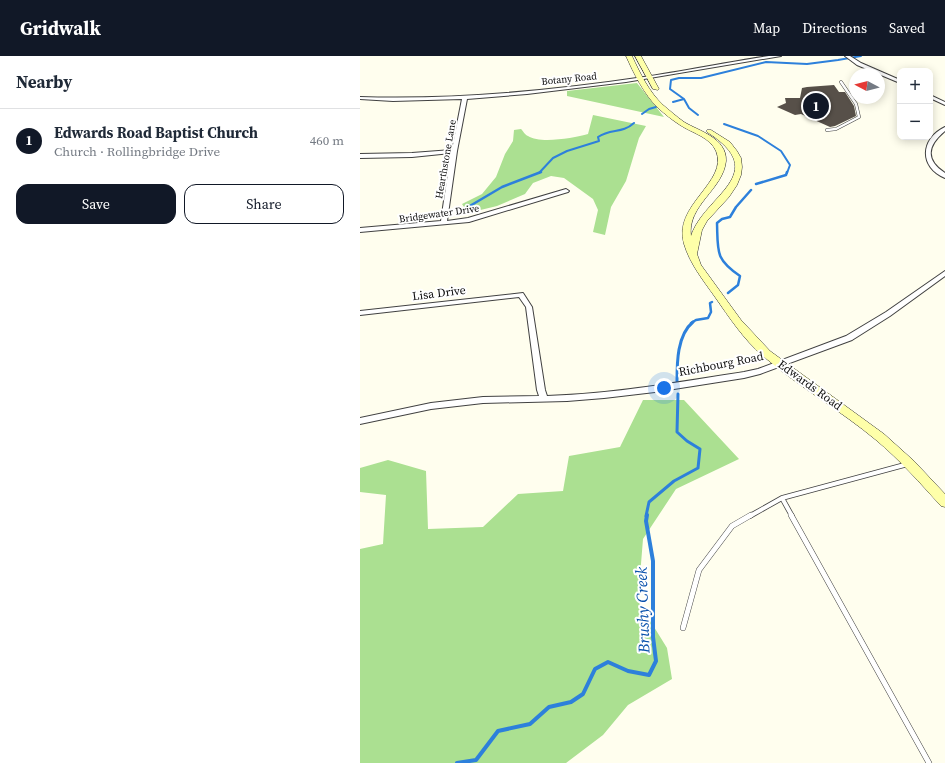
<!DOCTYPE html>
<html lang="en">
<head>
<meta charset="utf-8">
<style>
	body { margin:0; font-family:"Source Serif 4",serif; background:#f6f6f7; color:#1f2937 }
	.controls { position:absolute; right:12px; top:12px; display:grid; overflow:hidden; border-radius:8px; box-shadow:0 2px 10px #0003 }
	.controls button { width:36px; height:36px; display:grid; place-items:center; padding:0; border:0; border-bottom:1px solid #e0e1e3; background:#fff; color:#1f2937; font:20px sans-serif }
	.compass { position:absolute; left:489px; top:12px; width:36px; height:36px; border-radius:50%; background:#fff; box-shadow:0 2px 10px #0003; rotate:277deg }
	.you { position:absolute; left:304px; top:332px; width:14px; height:14px; margin:-10px; border:3px solid #fff; border-radius:50%; background:#1a73e8; box-shadow:0 0 0 6px #1a73e833 }
	.badge { display:grid; place-items:center; width:26px; height:26px; border-radius:50%; background:#111827; color:#fff; font-size:13px; font-weight:700 }
	.pin { position:absolute; translate:-50% -50%; border:2px solid #fff; box-shadow:0 1px 4px #0006 }
	.list { margin:0; padding:0; list-style:none }
	h2 { display:flex; justify-content:space-between; align-items:center; height:52px; margin:0; padding:0 16px; font-size:17px }
	h2 small { font-size:13px; font-weight:400; color:#747a83 }
	.list li { display:grid; grid-template-columns:26px 1fr auto; gap:12px; align-items:center; box-sizing:border-box; height:64px; padding:0 16px; border-top:1px solid #e0e1e3 }
	.list b { display:block; font-size:15px; white-space:nowrap }
	.list p { margin:0; font-size:13px; white-space:nowrap; color:#747a83 }
	.list em { font-size:13px; font-style:normal; color:#747a83 }
	.actions { display:flex; gap:8px; padding:12px 16px }
	.actions a { flex:1; padding:9px 0; border:1px solid #111827; border-radius:12px; text-align:center; font-size:14px; color:#111827 }
	.actions .main { background:#111827; color:#fff }
	.map { position:relative; flex:none; width:585px; height:707px; overflow:hidden }
	header { display:flex; align-items:center; gap:24px; box-sizing:border-box; height:56px; padding:0 20px; background:#111827; color:#fff }
	header strong { font-size:19px }
	nav { display:flex; gap:22px; margin-inline-start:auto; font-size:14px }
	main { display:flex }
	aside { flex:1; background:#fff }
	.map>svg:first-child { display:block }
	.forest { fill:#abe091 }
	.lines { fill:none; stroke-linecap:round; stroke-linejoin:round }
	.stream-far3 { stroke:#2d80db; stroke-width:2 }
	.stream-far2 { stroke:#2d80db; stroke-width:2.5 }
	.stream-far1 { stroke:#2d80db; stroke-width:3 }
	.stream { stroke:#2d80db; stroke-width:4 }
	.building { fill:#575049 }
	.lane-far2-casing { stroke:#414141; stroke-width:3.5 }
	.lane-far1-casing { stroke:#414141; stroke-width:5.5 }
	.lane-casing { stroke:#414141; stroke-width:6 }
	.street-casing { stroke:#414141; stroke-width:2 }
	.secondary-casing { stroke:#303030; stroke-width:1 }
	.lane-far2 { stroke:#fff; stroke-width:2.5 }
	.lane-far1 { stroke:#fff; stroke-width:4 }
	.lane { stroke:#fff; stroke-width:5 }
	.street { fill:#fff; fill-rule:evenodd }
	.secondary { fill:#feffa9; fill-rule:evenodd }
	.labels { text-anchor:middle; stroke-width:4; stroke-linejoin:round; paint-order:stroke }
	.far-street-label { font-size:10px; fill:#0e0e0e; stroke:#fff }
	.street-label { font-size:12px; fill:#0e0e0e; stroke:#fff }
	.near-water-label { font-size:16px; font-style:italic; fill:#0a52ac; stroke:#fff }
</style>
</head>
<body>
<header>
<strong>Gridwalk</strong>
<nav><a>Map</a><a>Directions</a><a>Saved</a></nav>
</header>
<main>
<aside>
<h2>Nearby<small></small></h2>
<ul class="list">
<li><span class="badge">1</span><div><b>Edwards Road Baptist Church</b><p>Church · Rollingbridge Drive</p></div><em>460 m</em></li>
</ul>
<div class="actions"><a class="main">Save</a><a>Share</a></div>
</aside>
<div class="map">
<svg width="585" height="707" viewBox="0 0 585 707">
	<rect width="100%" height="100%" fill="#fffeee"/>
	<!-- forest -->
	<path class="forest" d="M277,27L304,61L207,40V35Z
		M233,59L286,70L279,82L266,125L251,151L245,179L233,176L238,154L233,143L204,122L191,120L173,127L165,138L137,150L108,157L102,148L122,138L136,121L145,98L153,85L154,74L161,73C163,75 165,79 168,80C180,88 214,82 228,78Z
		M283,344H324L379,403L316,433L283,483L278,545L307,592L312,623L268,649L243,679L206,707H0V493L23,488L26,439L0,436V412L28,404L66,415L68,473L123,471L158,438L203,435L209,400L260,391Z"/>
	<g class="lines">
		<!-- stream-far3 -->
		<path class="stream-far3" d="M313,46L324,43
			M282,58L289,53L296,51
			M338,59L329,52L324,43L310,33L311,24L319,22H341L406,6L447,8L478,4L501,0
			M364,68L398,80L421,95L430,109L427,117
			M179,117L193,102L207,95L239,85L238,81C251,72 262,78 274,67"/>
		<!-- stream-far2 -->
		<path class="stream-far2" d="M396,128L426,119L427,116
			M103,154L142,131L181,116
			M368,237L378,229L380,220C355,203 358,196 357,167L362,163L370,161L376,151L391,134
			M331,267L336,264L348,262L351,256L350,247L352,246"/>
		<!-- stream-far1 -->
		<path class="stream-far1" d="M317,325C317,307 317,279 333,266
			M286,460L289,446L314,425L338,412L340,393L327,385L317,376L318,338"/>
		<!-- stream -->
		<path class="stream" d="M97,707L116,704L138,675L170,668L189,651L211,646L223,638L235,613L248,606L268,615L289,619L296,605L293,581V505L286,465L287,459"/>
	</g>
	<!-- building -->
	<path class="building" d="M474,29L479,36H485L494,50L496,60L475,70L470,71L441,58L435,59L417,51L426,47L425,42H440L442,32L447,31Z"/>
	<g class="lines">
		<!-- lane-far2 casing -->
		<g class="lane-far2-casing">
			<path id="lane-far2" d="M467,74L476,73L499,61L496,48L481,26"/>
		</g>
		<!-- lane-far1 casing -->
		<g class="lane-far1-casing">
			<path id="lane-far1" d="M422,442L432,460
				M390,460L422,442L548,408"/>
		</g>
		<!-- lane casing -->
		<g class="lane-casing">
			<path id="lane" d="M431,459L569,707
				M323,572L339,514L372,470L391,459"/>
		</g>
		<!-- street casing -->
		<g class="street-casing">
			<path id="street" d="M409,0H421L266,26L167,38L107,43L97,95L87,165L108,162L206,133L209,135L208,136L109,166L0,176V172L81,165L91,97L52,101L0,102V98L52,97L92,94L102,43L33,45L0,43V41C95,44 190,35 284,21C326,15 367,6 409,0Z
				M485,0H490L501,7L540,24V27L497,9Z
				M570,39L585,46V49L570,42Z
				M585,71V75C567,90 565,104 585,117V122C559,111 560,83 585,71Z
				M585,215V220L530,260L492,284L400,318L384,322L295,336L244,342L207,345L123,347L71,353L0,368V362L71,347L123,341L179,340L177,334L166,251L159,241L0,259V255L163,237L172,251L185,334L187,340C253,338 319,326 384,316L398,313L486,280L526,256Z"/>
		</g>
		<!-- secondary casing -->
		<g class="secondary-casing">
			<path id="secondary" d="M266,0H272C280,17 289,36 303,49C309,54 317,61 324,66C339,75 367,82 366,105C363,134 327,149 331,180C344,139 413,118 347,76V74H351L370,86L377,95L381,102L382,111L381,119L377,129L369,141L347,165L342,174L337,198L341,209L381,264L410,295L524,378L554,405L585,438V451L581,450C560,427 540,404 516,384C480,354 439,331 403,300C384,284 369,261 355,241C343,224 330,208 324,188C312,149 369,126 356,95C350,81 332,77 320,69C312,64 305,58 298,52C284,38 274,18 266,0Z
				M275,0H281L299,33L298,34L293,33Z"/>
		</g>
		<!-- lane-far2 -->
		<use href="#lane-far2" class="lane-far2"/>
		<!-- lane-far1 -->
		<use href="#lane-far1" class="lane-far1"/>
		<!-- lane -->
		<use href="#lane" class="lane"/>
		<!-- street -->
		<use href="#street" class="street"/>
		<!-- secondary -->
		<use href="#secondary" class="secondary"/>
	</g>
	<g class="labels">
		<!-- far-street labels -->
		<g class="far-street-label">
			<text transform="translate(209 22) rotate(-6)" y="4">Botany Road</text>
			<text transform="translate(85 103) rotate(-80)" y="4">Hearthstone Lane</text>
			<text transform="translate(79 157) rotate(-8)" y="4">Bridgewater Drive</text>
		</g>
		<!-- street labels -->
		<g class="street-label">
			<text transform="translate(79 237) rotate(-7)" y="4">Lisa Drive</text>
			<text transform="translate(361 308) rotate(-11)" y="4">Richbourg Road</text>
			<text transform="translate(450 329) rotate(36)" y="4">Edwards Road</text>
		</g>
		<!-- near-water labels -->
		<g class="near-water-label">
			<text transform="translate(282 554) rotate(-92)" y="6">Brushy Creek</text>
		</g>
	</g>
</svg>
<div class="controls">
<button>+</button>
<button>−</button>
</div>
<svg class="compass" viewBox="-18 -18 36 36"><path d="M0-13l5 13h-10z" fill="#e53935"/><path d="M0 13l5-13h-10z" fill="#747a83"/></svg>
<div class="you"></div>
<div class="pin badge" style="left:456px;top:50px">1</div>
</div>
</main>
</body>
</html>
